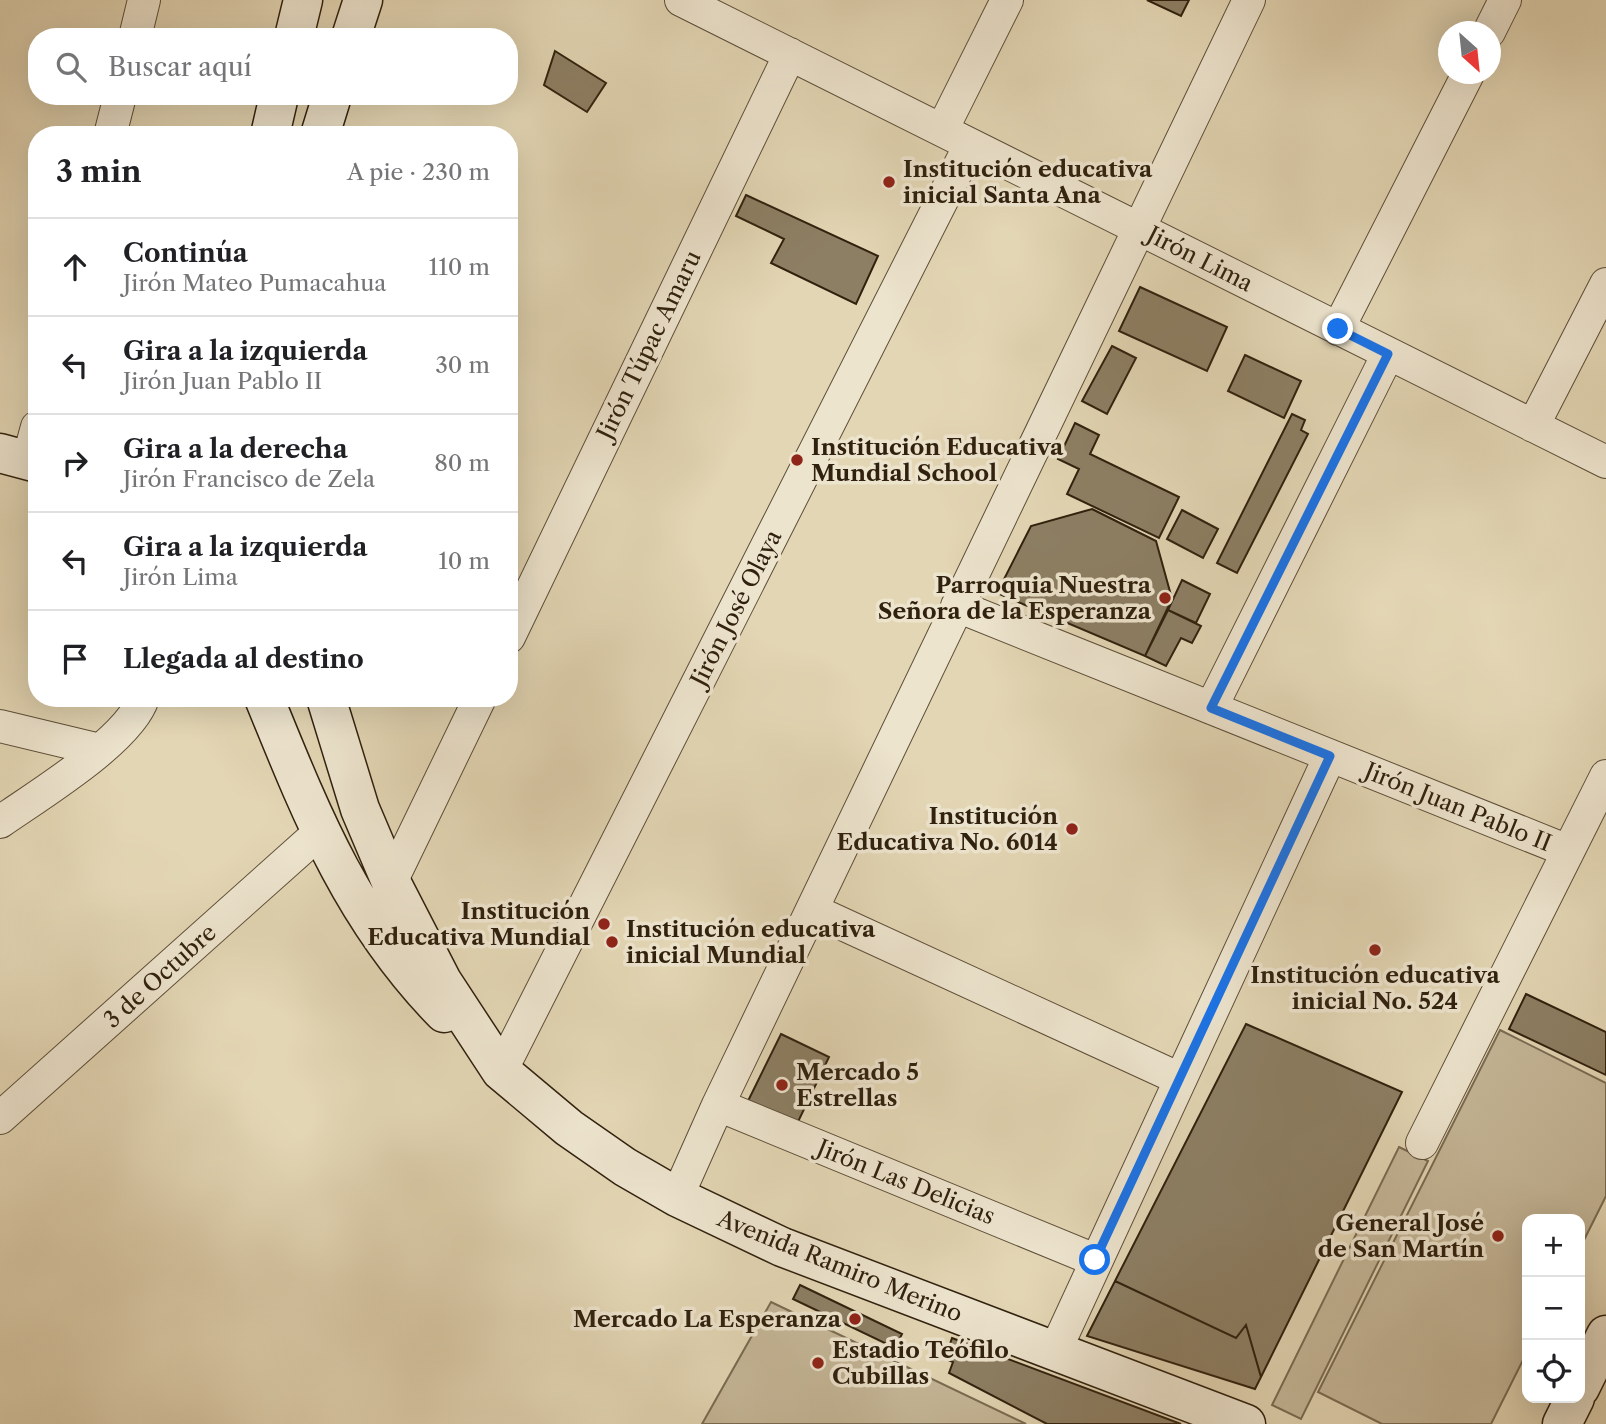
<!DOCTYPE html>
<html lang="es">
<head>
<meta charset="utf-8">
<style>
	body { margin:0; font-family:"Libre Caslon Text",serif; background:#f2f2f2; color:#202124 }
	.controls { position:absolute; right:21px; bottom:21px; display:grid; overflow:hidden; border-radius:14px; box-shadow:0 7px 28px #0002 }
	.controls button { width:63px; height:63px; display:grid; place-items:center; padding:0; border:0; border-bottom:2px solid #e0e0e0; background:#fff; color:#202124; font:35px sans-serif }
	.compass { position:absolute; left:1438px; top:21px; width:63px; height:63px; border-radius:50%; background:#fff; box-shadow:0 7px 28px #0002; rotate:153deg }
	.stop { position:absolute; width:21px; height:21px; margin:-16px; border:5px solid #1a73e8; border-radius:50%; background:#fff }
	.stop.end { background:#1a73e8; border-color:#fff; box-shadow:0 2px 7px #0008 }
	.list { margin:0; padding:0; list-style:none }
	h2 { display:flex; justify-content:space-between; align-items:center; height:91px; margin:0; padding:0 28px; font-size:30px }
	h2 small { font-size:23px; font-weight:400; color:#757577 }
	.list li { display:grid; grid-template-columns:46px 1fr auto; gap:21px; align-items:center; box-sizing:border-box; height:98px; padding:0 28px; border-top:2px solid #e0e0e0 }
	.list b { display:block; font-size:26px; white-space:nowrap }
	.list p { margin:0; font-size:23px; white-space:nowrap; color:#757577 }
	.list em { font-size:23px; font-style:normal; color:#757577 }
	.icon { flex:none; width:38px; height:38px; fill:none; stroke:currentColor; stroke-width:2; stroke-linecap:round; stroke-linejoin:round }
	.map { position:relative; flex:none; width:1606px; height:1424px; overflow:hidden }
	.search { position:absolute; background:#fff; box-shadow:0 7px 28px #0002; left:28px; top:28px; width:490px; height:77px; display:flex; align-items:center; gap:18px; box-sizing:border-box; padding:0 24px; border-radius:28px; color:#757577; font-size:26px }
	.panel { position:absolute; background:#fff; box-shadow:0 7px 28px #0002; left:28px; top:126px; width:490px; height:581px; border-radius:28px }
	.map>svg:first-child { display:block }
	.green { fill:#c5b798; stroke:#7a6c53; stroke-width:2 }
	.building { fill:#8d7f64; stroke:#30210e; stroke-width:2 }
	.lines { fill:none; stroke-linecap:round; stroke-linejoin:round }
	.street-casing { stroke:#5d4e38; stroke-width:34 }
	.secondary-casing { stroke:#30210e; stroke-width:41 }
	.street { stroke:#ede4ce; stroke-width:32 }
	.secondary { stroke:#ede4ce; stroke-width:38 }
	.route { stroke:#1a73e8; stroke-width:9 }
	.poi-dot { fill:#8f2418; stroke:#ede4ce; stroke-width:2.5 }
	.labels { text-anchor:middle; stroke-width:7; stroke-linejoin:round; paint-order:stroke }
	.poi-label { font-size:23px; font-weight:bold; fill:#30210e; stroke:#ede4ce; text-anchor:start }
	.street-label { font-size:23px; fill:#30210e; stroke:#ede4ce }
</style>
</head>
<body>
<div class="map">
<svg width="1606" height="1424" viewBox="0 0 1606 1424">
	<rect width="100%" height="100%" fill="#e3d6b4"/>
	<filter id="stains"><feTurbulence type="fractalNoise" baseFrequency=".00286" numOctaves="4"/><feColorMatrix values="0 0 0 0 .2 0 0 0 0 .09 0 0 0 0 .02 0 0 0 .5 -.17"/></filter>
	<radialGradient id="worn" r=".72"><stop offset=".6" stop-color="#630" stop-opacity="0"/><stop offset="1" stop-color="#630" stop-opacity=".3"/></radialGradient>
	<!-- green -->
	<path class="green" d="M1500,1030L1606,1083V1196L1580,1248V1219H1527V1352L1491,1424H1382L1318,1392Z
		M1399,1147L1428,1161L1301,1419L1272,1405Z
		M771,1302L1026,1424H702Z"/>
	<!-- building -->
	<path class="building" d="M1147,0H1189L1181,16Z
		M555,51L606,83L587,112L544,85Z
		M746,195L878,256L856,304L771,263L784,239L736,216Z
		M1140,287L1227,327L1207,371L1119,331Z
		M1112,346L1136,358L1107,414L1082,401Z
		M1245,355L1301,381L1284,418L1228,391Z
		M1292,414L1305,420L1301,430L1308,434L1237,573L1217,563Z
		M1075,423L1099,435L1090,454L1179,497L1159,538L1067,494L1079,469L1058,459Z
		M1092,509L1156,541L1172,599L1145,656L997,593L1031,526Z
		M1182,510L1218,529L1203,558L1167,539Z
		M1182,580L1210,594L1196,623L1168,610Z
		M1168,610L1201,626L1192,643L1181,638L1166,666L1145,656Z
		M1526,994L1606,1032V1075L1509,1029Z
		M1246,1024L1402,1092L1261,1377L1246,1325L1236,1338L1115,1281Z
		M781,1034L829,1057L796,1126L747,1103Z
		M1115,1281L1236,1338L1246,1325L1261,1377L1255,1389L1087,1336Z
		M800,1285L902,1334L895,1348L793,1299Z
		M952,1338L1181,1424H1047L949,1373L953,1362L945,1359Z"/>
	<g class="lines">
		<!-- street casing -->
		<g class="street-casing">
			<path id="street" d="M681,0L1606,462
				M1489,32L1505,0
				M135,37L144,0
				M942,130L1007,0
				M110,135L120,96
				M1338,329L1468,74
				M1533,426L1606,284
				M28,460L37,427
				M957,606L1568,851
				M509,637L790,54
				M1211,708L1388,354
				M0,726L100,750
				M0,822C37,796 130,740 143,698
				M391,882L480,698
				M812,910L1180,1079
				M501,1071L970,145
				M718,1105L1095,1260
				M0,1118L319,833
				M1422,1143L1606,776
				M677,1197L718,1105L1249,0
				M1055,1351L1330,756"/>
		</g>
		<!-- secondary casing -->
		<g class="secondary-casing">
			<path id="secondary" d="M294,37L303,0
				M351,37L363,0
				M270,135L279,96
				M320,135L332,96
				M0,453L37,463
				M264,698C312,816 353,920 444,1013
				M326,698L360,809L391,882L442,981L501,1071L569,1128L625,1167L677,1197L782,1247L1246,1424
				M1580,1388L1606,1335
				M1562,1424L1575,1398"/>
		</g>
		<!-- street -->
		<use href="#street" class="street"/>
		<!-- secondary -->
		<use href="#secondary" class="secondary"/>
	</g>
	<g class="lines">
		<!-- route -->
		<path class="route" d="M1095,1260L1330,756L1211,708L1388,354L1338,329"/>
	</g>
	<!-- markers -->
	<g class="poi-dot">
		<circle cx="889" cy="182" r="7"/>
		<circle cx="797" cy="460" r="7"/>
		<circle cx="1165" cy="598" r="7"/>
		<circle cx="1072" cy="829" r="7"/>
		<circle cx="604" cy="924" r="7"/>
		<circle cx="612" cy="942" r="7"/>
		<circle cx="1375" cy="950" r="7"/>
		<circle cx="782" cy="1085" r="7"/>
		<circle cx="1498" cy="1236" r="7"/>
		<circle cx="855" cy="1319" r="7"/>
		<circle cx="818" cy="1363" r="7"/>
	</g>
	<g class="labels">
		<!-- poi labels -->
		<g class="poi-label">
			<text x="903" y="177">Institución educativa<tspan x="903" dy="26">inicial Santa Ana</tspan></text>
			<text x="811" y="455">Institución Educativa<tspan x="811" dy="26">Mundial School</tspan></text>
			<text x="1151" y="593" text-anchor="end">Parroquia Nuestra<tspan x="1151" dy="26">Señora de la Esperanza</tspan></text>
			<text x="1058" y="824" text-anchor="end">Institución<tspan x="1058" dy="26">Educativa No. 6014</tspan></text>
			<text x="590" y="919" text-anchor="end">Institución<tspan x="590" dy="26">Educativa Mundial</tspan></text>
			<text x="626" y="937">Institución educativa<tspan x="626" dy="26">inicial Mundial</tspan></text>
			<text x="1375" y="983" text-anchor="middle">Institución educativa<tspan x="1375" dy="26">inicial No. 524</tspan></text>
			<text x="796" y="1080">Mercado 5<tspan x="796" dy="26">Estrellas</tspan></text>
			<text x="1484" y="1231" text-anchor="end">General José<tspan x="1484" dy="26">de San Martín</tspan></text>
			<text x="841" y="1327" text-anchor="end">Mercado La Esperanza</text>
			<text x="832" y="1358">Estadio Teófilo<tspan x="832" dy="26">Cubillas</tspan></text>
		</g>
		<!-- street labels -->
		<g class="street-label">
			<text transform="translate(1200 259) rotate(27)" y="8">Jirón Lima</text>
			<text transform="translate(649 345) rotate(-64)" y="8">Jirón Túpac Amaru</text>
			<text transform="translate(736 608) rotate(-63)" y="8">Jirón José Olaya</text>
			<text transform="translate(1458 807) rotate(22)" y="8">Jirón Juan Pablo II</text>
			<text transform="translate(160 976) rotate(-42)" y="8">3 de Octubre</text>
			<text transform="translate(906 1182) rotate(22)" y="8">Jirón Las Delicias</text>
			<text transform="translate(840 1266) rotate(22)" y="8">Avenida Ramiro Merino</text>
		</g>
	</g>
	<rect width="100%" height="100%" filter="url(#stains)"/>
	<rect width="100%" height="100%" fill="url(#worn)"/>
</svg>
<div class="controls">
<button>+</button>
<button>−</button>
<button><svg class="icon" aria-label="locate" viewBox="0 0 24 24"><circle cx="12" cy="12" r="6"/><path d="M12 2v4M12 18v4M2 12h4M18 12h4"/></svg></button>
</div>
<svg class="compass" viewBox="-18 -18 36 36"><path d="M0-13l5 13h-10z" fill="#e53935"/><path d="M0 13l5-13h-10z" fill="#757577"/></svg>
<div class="stop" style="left:1095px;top:1260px"></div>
<div class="stop end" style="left:1338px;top:329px"></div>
<div class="search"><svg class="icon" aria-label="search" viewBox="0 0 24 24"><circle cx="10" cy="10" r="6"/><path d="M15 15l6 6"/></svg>Buscar aquí</div>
<section class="panel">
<h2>3 min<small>A pie · 230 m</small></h2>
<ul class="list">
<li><svg class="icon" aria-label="ahead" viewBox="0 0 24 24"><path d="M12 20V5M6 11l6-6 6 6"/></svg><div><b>Continúa</b><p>Jirón Mateo Pumacahua</p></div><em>110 m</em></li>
<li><svg class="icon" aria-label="left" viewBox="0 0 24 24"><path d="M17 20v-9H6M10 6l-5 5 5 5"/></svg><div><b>Gira a la izquierda</b><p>Jirón Juan Pablo II</p></div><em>30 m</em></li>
<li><svg class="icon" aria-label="right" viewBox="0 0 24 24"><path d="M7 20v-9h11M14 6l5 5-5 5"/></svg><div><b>Gira a la derecha</b><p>Jirón Francisco de Zela</p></div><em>80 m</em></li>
<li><svg class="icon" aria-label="left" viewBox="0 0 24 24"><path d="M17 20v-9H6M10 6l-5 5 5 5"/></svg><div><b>Gira a la izquierda</b><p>Jirón Lima</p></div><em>10 m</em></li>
<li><svg class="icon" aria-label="arrive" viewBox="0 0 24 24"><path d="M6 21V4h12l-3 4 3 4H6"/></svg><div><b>Llegada al destino</b></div></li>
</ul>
</section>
</div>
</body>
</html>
